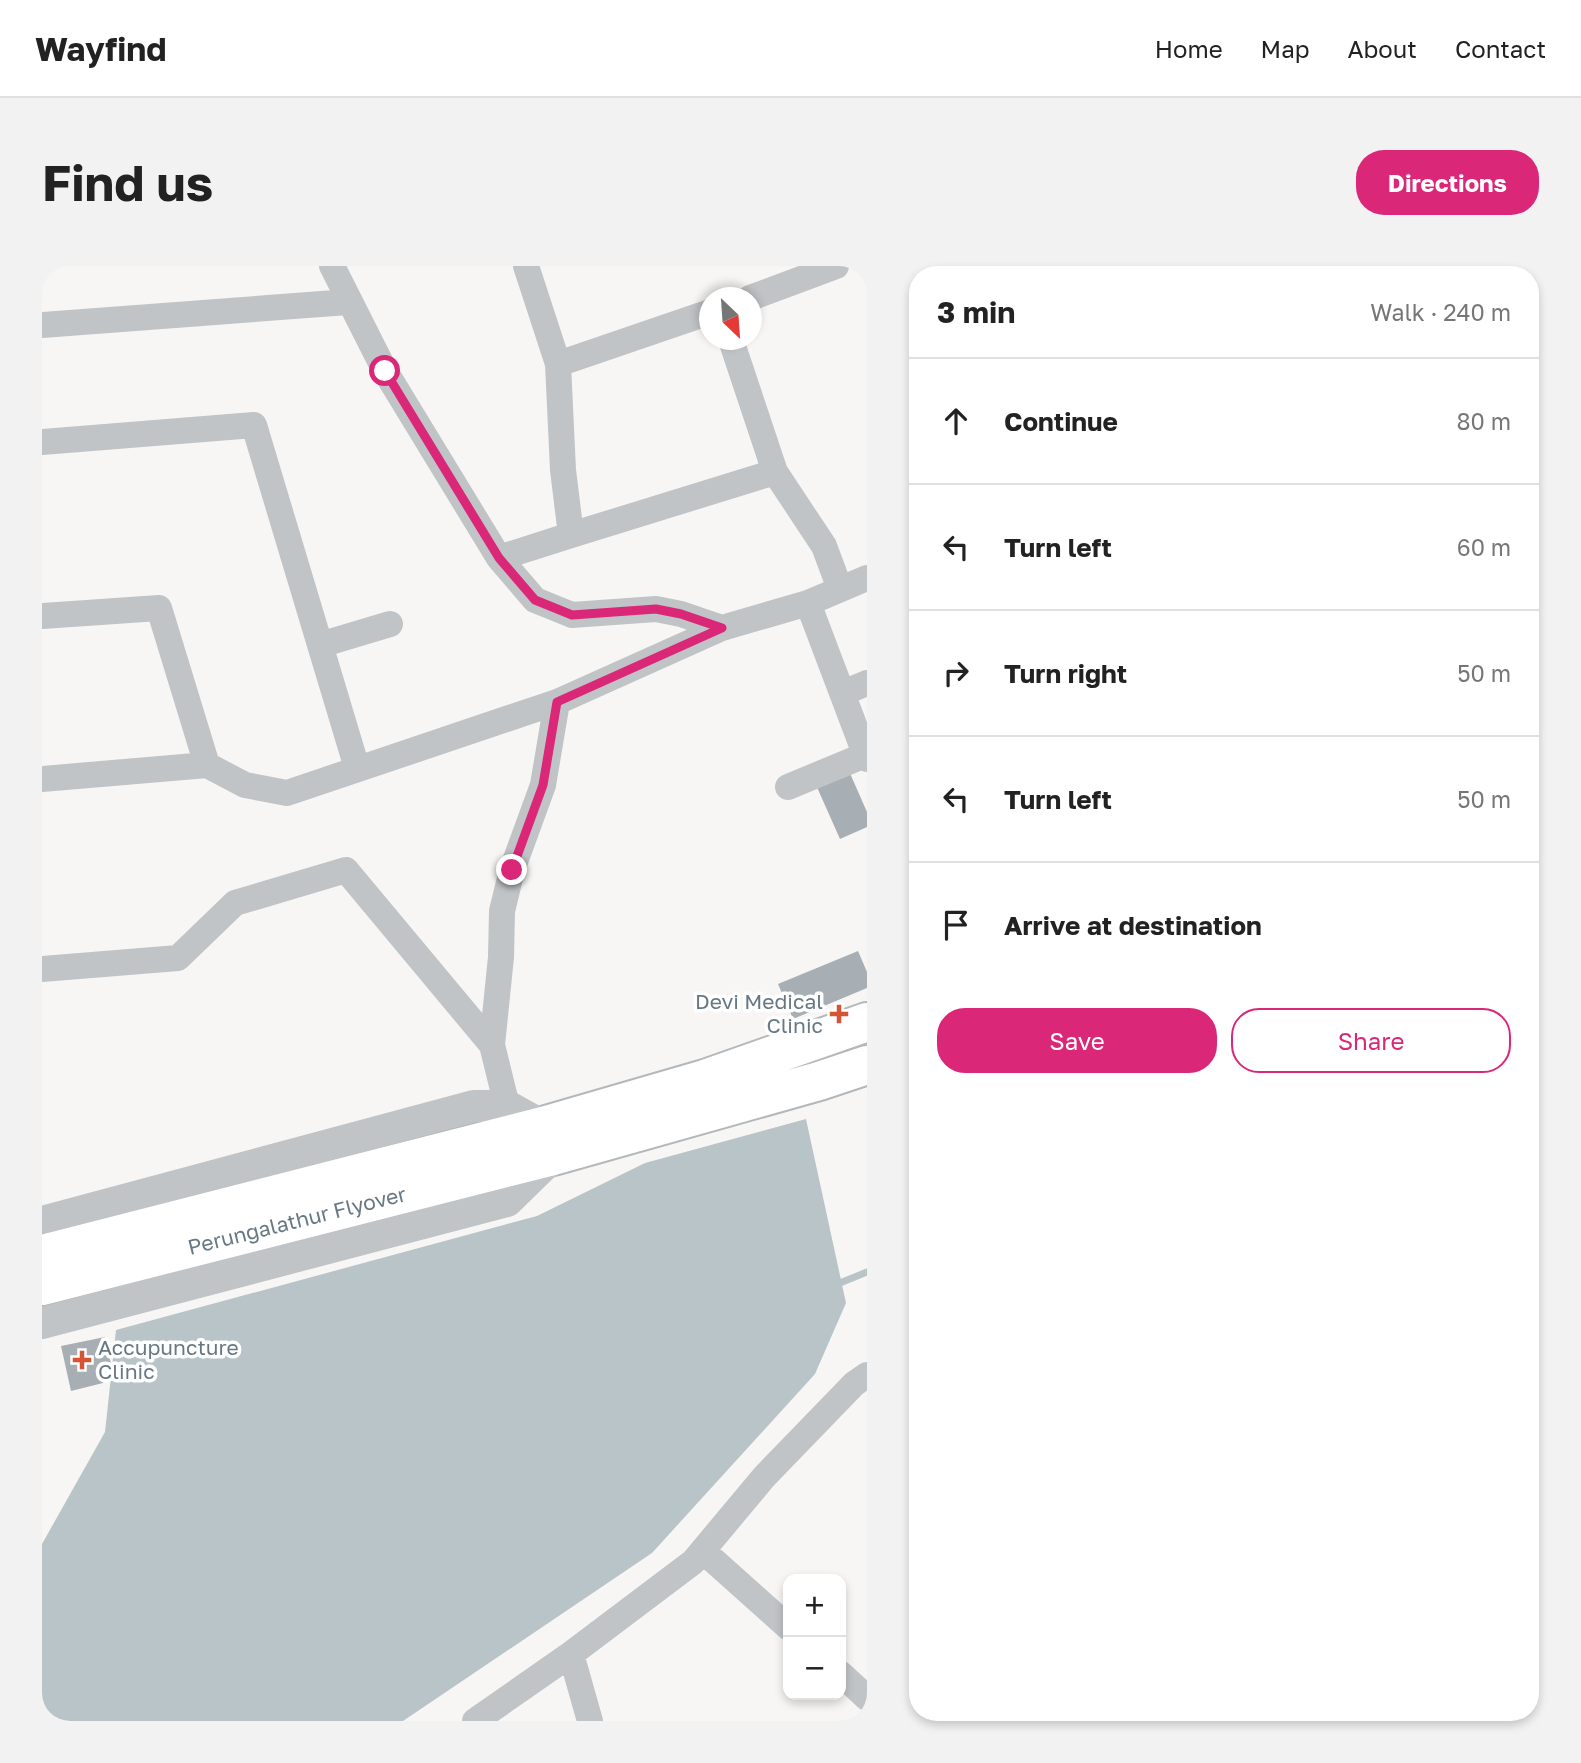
<!DOCTYPE html>
<html lang="en">
<head>
<meta charset="utf-8">
<style>
	body { margin:0; font-family:"Golos Text",sans-serif; background:#f2f2f2; color:#222 }
	.controls { position:absolute; right:21px; bottom:21px; display:grid; overflow:hidden; border-radius:14px; box-shadow:0 4px 10px #0003 }
	.controls button { width:63px; height:63px; display:grid; place-items:center; padding:0; border:0; border-bottom:2px solid #e0e0e0; background:#fff; color:#222; font:35px sans-serif }
	.compass { position:absolute; left:657px; top:21px; width:63px; height:63px; border-radius:50%; background:#fff; box-shadow:0 4px 10px #0003; rotate:155deg }
	.stop { position:absolute; width:21px; height:21px; margin:-16px; border:5px solid #db2777; border-radius:50%; background:#fff }
	.stop.end { background:#db2777; border-color:#fff; box-shadow:0 2px 7px #0008 }
	.list { margin:0; padding:0; list-style:none }
	h2 { display:flex; justify-content:space-between; align-items:center; height:91px; margin:0; padding:0 28px; font-size:30px }
	h2 small { font-size:23px; font-weight:400; color:#767676 }
	.list li { display:grid; grid-template-columns:46px 1fr auto; gap:21px; align-items:center; box-sizing:border-box; height:126px; padding:0 28px; border-top:2px solid #e0e0e0 }
	.list b { display:block; font-size:26px; white-space:nowrap }
	.list em { font-size:23px; font-style:normal; color:#767676 }
	.actions { display:flex; gap:14px; padding:21px 28px }
	.actions a { flex:1; padding:16px 0; border:2px solid #db2777; border-radius:28px; text-align:center; font-size:24px; color:#db2777 }
	.actions .main { background:#db2777; color:#fff }
	.icon { flex:none; width:38px; height:38px; fill:none; stroke:currentColor; stroke-width:2; stroke-linecap:round; stroke-linejoin:round }
	.map { position:relative; flex:none; width:825px; height:1455px; overflow:hidden; border-radius:28px }
	header { display:flex; align-items:center; gap:42px; box-sizing:border-box; height:98px; padding:0 35px; background:#fff; border-bottom:2px solid #e0e0e0 }
	header strong { font-size:33px }
	nav { display:flex; gap:38px; margin-inline-start:auto; font-size:24px }
	.intro { display:flex; align-items:center; justify-content:space-between; box-sizing:border-box; height:168px; padding:0 42px }
	h1 { margin:0; font-size:49px }
	.button { padding:18px 32px; border-radius:28px; background:#db2777; color:#fff; font-size:24px; font-weight:700 }
	main { display:flex; gap:42px; padding:0 42px }
	aside { flex:1; background:#fff; border-radius:28px; box-shadow:0 4px 10px #0003 }
	.map>svg:first-child { display:block }
	.water { fill:#b9c4c8 }
	.lines { fill:none; stroke-linecap:round; stroke-linejoin:round }
	.stream { stroke:#b9c4c8; stroke-width:7 }
	.building { fill:#a8afb4 }
	.primary-casing { stroke:#b4b8bb; stroke-width:42 }
	.minor { stroke:#c0c4c7; stroke-width:26 }
	.tertiary { stroke:#c0c4c7; stroke-width:32 }
	.primary { stroke:#fff; stroke-width:38 }
	.route { stroke:#db2777; stroke-width:9 }
	.poi-dot { fill:#d65334; stroke:#fff; stroke-width:2.5 }
	.labels { text-anchor:middle; stroke-width:7; stroke-linejoin:round; paint-order:stroke }
	.poi-label { font-size:21px; fill:#687882; stroke:#fff; text-anchor:end }
	.street-label { font-size:21px; fill:#687882; stroke:#fff }
</style>
</head>
<body>
<header>
<strong>Wayfind</strong>
<nav><a>Home</a><a>Map</a><a>About</a><a>Contact</a></nav>
</header>
<div class="intro"><h1>Find us</h1><a class="button">Directions</a></div>
<main>
<div class="map">
<svg width="825" height="1455" viewBox="0 0 825 1455">
	<rect width="100%" height="100%" fill="#f7f6f4"/>
	<!-- water -->
	<path class="water" d="M764,853L804,1037L773,1108L610,1287L361,1455H0V1278L63,1166L74,1064L495,950L603,897Z"/>
	<g class="lines">
		<!-- stream -->
		<path class="stream" d="M793,1019L825,1006"/>
	</g>
	<!-- building -->
	<path class="building" d="M807,505L825,546V561L798,573L774,519Z
		M816,685L825,706V722L751,753L736,718Z
		M63,1071L69,1098L58,1100L61,1117L29,1125L19,1080Z"/>
	<g class="lines">
		<!-- primary casing -->
		<g class="primary-casing">
			<path id="primary" d="M0,988L501,860L663,813L825,756
				M0,1020L511,890L777,815L825,799"/>
		</g>
		<!-- minor -->
		<path class="minor" d="M290,0L343,105L457,292
			M484,0L516,98L521,204L529,269L457,292L493,334L530,349L614,343L639,348L680,362
			M708,32L794,0
			M0,59L306,36
			M689,74L733,206L782,280L798,323
			M516,98L668,46
			M0,176L212,159L315,502
			M529,269L733,206
			M766,337L825,493
			M0,350L117,342L165,499L0,513
			M278,379L348,358
			M801,427L825,417
			M165,499L203,519L245,527L515,436L680,362L766,337L825,312
			M746,521L823,489
			M0,703L136,692L193,637L304,604L450,779
			M465,840L450,779L459,691L460,645L470,604L501,519L515,436
			M661,1285L746,1361
			M529,1388L548,1455
			M799,1408L825,1432
			M433,1455L529,1388L651,1296L722,1211L812,1118L825,1109"/>
		<!-- tertiary -->
		<path class="tertiary" d="M0,956L432,840H465L501,860
			M0,1057L465,935L511,890"/>
		<!-- primary -->
		<use href="#primary" class="primary"/>
	</g>
	<g class="lines">
		<!-- route -->
		<path class="route" d="M343,105L457,292L493,334L530,349L614,343L639,348L680,362L515,436L501,519L470,604"/>
	</g>
	<!-- markers -->
	<g class="poi-dot">
		<path d="M793.5 737.5h7v7h7v7h-7v7h-7v-7h-7v-7h7z"/>
		<path d="M36.5 1083.5h7v7h7v7h-7v7h-7v-7h-7v-7h7z"/>
	</g>
	<g class="labels">
		<!-- poi labels -->
		<g class="poi-label">
			<text x="781" y="743">Devi Medical<tspan x="781" dy="24">Clinic</tspan></text>
			<text x="56" y="1089" text-anchor="start">Accupuncture<tspan x="56" dy="24">Clinic</tspan></text>
		</g>
		<!-- street labels -->
		<g class="street-label">
			<text transform="translate(255 955) rotate(-14)" y="7">Perungalathur Flyover</text>
		</g>
	</g>
</svg>
<div class="controls">
<button>+</button>
<button>−</button>
</div>
<svg class="compass" viewBox="-18 -18 36 36"><path d="M0-13l5 13h-10z" fill="#e53935"/><path d="M0 13l5-13h-10z" fill="#767676"/></svg>
<div class="stop" style="left:343px;top:105px"></div>
<div class="stop end" style="left:470px;top:604px"></div>
</div>
<aside>
<h2>3 min<small>Walk · 240 m</small></h2>
<ul class="list">
<li><svg class="icon" aria-label="ahead" viewBox="0 0 24 24"><path d="M12 20V5M6 11l6-6 6 6"/></svg><div><b>Continue</b></div><em>80 m</em></li>
<li><svg class="icon" aria-label="left" viewBox="0 0 24 24"><path d="M17 20v-9H6M10 6l-5 5 5 5"/></svg><div><b>Turn left</b></div><em>60 m</em></li>
<li><svg class="icon" aria-label="right" viewBox="0 0 24 24"><path d="M7 20v-9h11M14 6l5 5-5 5"/></svg><div><b>Turn right</b></div><em>50 m</em></li>
<li><svg class="icon" aria-label="left" viewBox="0 0 24 24"><path d="M17 20v-9H6M10 6l-5 5 5 5"/></svg><div><b>Turn left</b></div><em>50 m</em></li>
<li><svg class="icon" aria-label="arrive" viewBox="0 0 24 24"><path d="M6 21V4h12l-3 4 3 4H6"/></svg><div><b>Arrive at destination</b></div></li>
</ul>
<div class="actions"><a class="main">Save</a><a>Share</a></div>
</aside>
</main>
</body>
</html>
